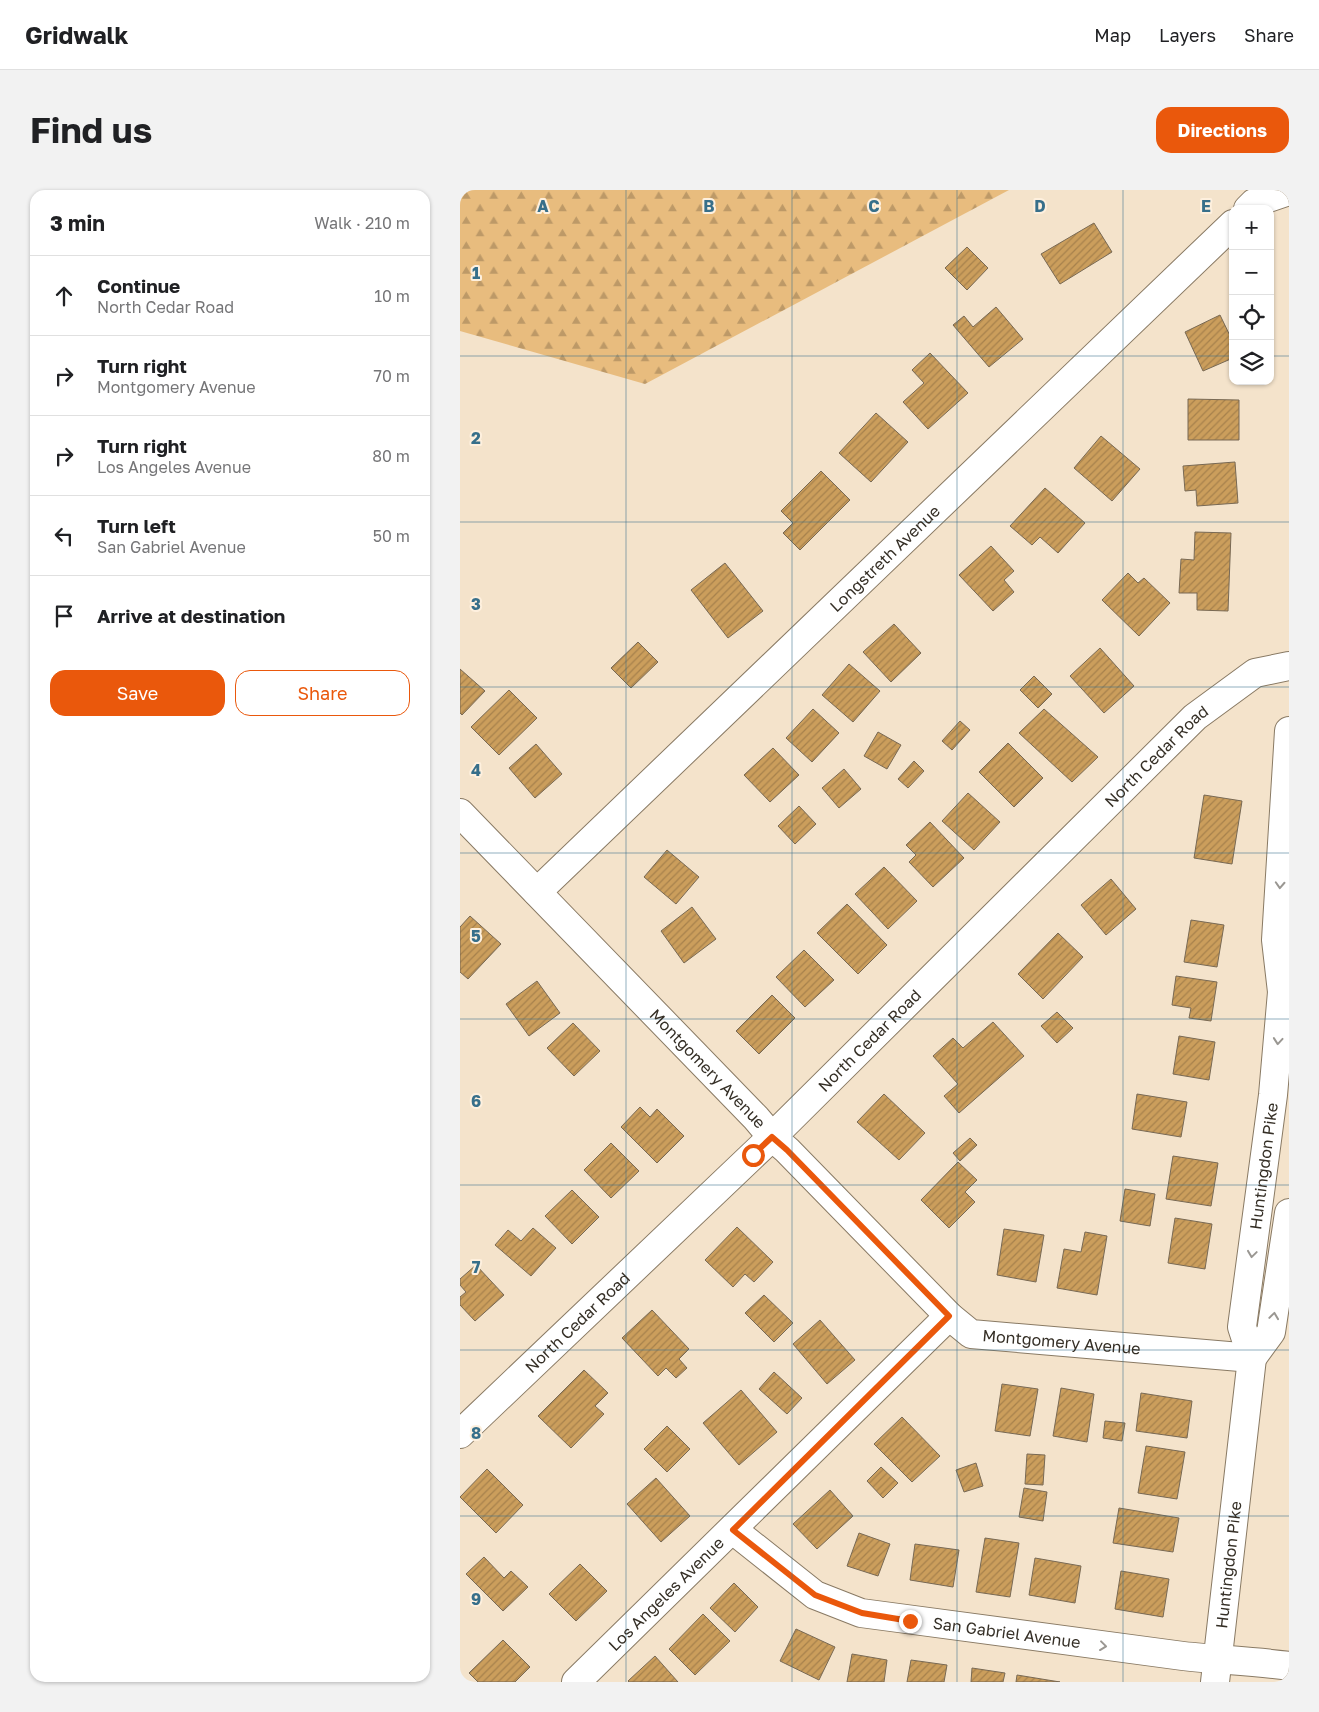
<!DOCTYPE html>
<html lang="en">
<head>
<meta charset="utf-8">
<style>
	body { margin:0; font-family:"Golos Text",sans-serif; background:#f2f2f2; color:#202124 }
	.controls { position:absolute; right:15px; top:15px; display:grid; overflow:hidden; border-radius:10px; box-shadow:0 1px 4px #0004 }
	.controls button { width:45px; height:45px; display:grid; place-items:center; padding:0; border:0; border-bottom:1px solid #e0e0e0; background:#fff; color:#202124; font:25px sans-serif }
	.stop { position:absolute; width:15px; height:15px; margin:-11px; border:4px solid #ea580c; border-radius:50%; background:#fff }
	.stop.end { background:#ea580c; border-color:#fff; box-shadow:0 1px 5px #0008 }
	.list { margin:0; padding:0; list-style:none }
	h2 { display:flex; justify-content:space-between; align-items:center; height:65px; margin:0; padding:0 20px; font-size:21px }
	h2 small { font-size:16px; font-weight:400; color:#757577 }
	.list li { display:grid; grid-template-columns:32px 1fr auto; gap:15px; align-items:center; box-sizing:border-box; height:80px; padding:0 20px; border-top:1px solid #e0e0e0 }
	.list b { display:block; font-size:19px; white-space:nowrap }
	.list p { margin:0; font-size:16px; white-space:nowrap; color:#757577 }
	.list em { font-size:16px; font-style:normal; color:#757577 }
	.actions { display:flex; gap:10px; padding:15px 20px }
	.actions a { flex:1; padding:11px 0; border:1px solid #ea580c; border-radius:15px; text-align:center; font-size:18px; color:#ea580c }
	.actions .main { background:#ea580c; color:#fff }
	.icon { flex:none; width:28px; height:28px; fill:none; stroke:currentColor; stroke-width:2; stroke-linecap:round; stroke-linejoin:round }
	.map { position:relative; flex:none; width:829px; height:1492px; overflow:hidden; border-radius:15px }
	header { display:flex; align-items:center; gap:30px; box-sizing:border-box; height:70px; padding:0 25px; background:#fff; border-bottom:1px solid #e0e0e0 }
	header strong { font-size:24px }
	nav { display:flex; gap:28px; margin-inline-start:auto; font-size:18px }
	.intro { display:flex; align-items:center; justify-content:space-between; box-sizing:border-box; height:120px; padding:0 30px }
	h1 { margin:0; font-size:35px }
	.button { padding:12px 22px; border-radius:15px; background:#ea580c; color:#fff; font-size:18px; font-weight:700 }
	main { display:flex; gap:30px; padding:0 30px }
	aside { flex:1; background:#fff; border-radius:15px; box-shadow:0 1px 4px #0004 }
	.map>svg:first-child { display:block }
	.forest { fill:url(#forest-firs) }
	.building { fill:url(#building-hatch); stroke:#786954 }
	.lines { fill:none; stroke-linecap:round; stroke-linejoin:round }
	.minor-casing { stroke:#897a64; stroke-width:30 }
	.major-casing { stroke:#897a64; stroke-width:30 }
	.minor { stroke:#fff; stroke-width:28 }
	.major { stroke:#fff; stroke-width:28 }
	.oneway { stroke:#9a9792 }
	.route { stroke:#ea580c; stroke-width:6 }
	.grid { fill:none; stroke:#376f8a; stroke-width:1; stroke-opacity:0.55 }
	.labels { text-anchor:middle; stroke-width:4; stroke-linejoin:round; paint-order:stroke }
	.street-label { font-size:16px; fill:#352f26; stroke:#fef0de }
	.grid-label { font-size:16px; text-anchor:middle; font-weight:bold; fill:#376f8a; stroke:#fef0de; stroke-width:4; stroke-linejoin:round; paint-order:stroke }
</style>
</head>
<body>
<header>
<strong>Gridwalk</strong>
<nav><a>Map</a><a>Layers</a><a>Share</a></nav>
</header>
<div class="intro"><h1>Find us</h1><a class="button">Directions</a></div>
<main>
<aside>
<h2>3 min<small>Walk · 210 m</small></h2>
<ul class="list">
<li><svg class="icon" aria-label="ahead" viewBox="0 0 24 24"><path d="M12 20V5M6 11l6-6 6 6"/></svg><div><b>Continue</b><p>North Cedar Road</p></div><em>10 m</em></li>
<li><svg class="icon" aria-label="right" viewBox="0 0 24 24"><path d="M7 20v-9h11M14 6l5 5-5 5"/></svg><div><b>Turn right</b><p>Montgomery Avenue</p></div><em>70 m</em></li>
<li><svg class="icon" aria-label="right" viewBox="0 0 24 24"><path d="M7 20v-9h11M14 6l5 5-5 5"/></svg><div><b>Turn right</b><p>Los Angeles Avenue</p></div><em>80 m</em></li>
<li><svg class="icon" aria-label="left" viewBox="0 0 24 24"><path d="M17 20v-9H6M10 6l-5 5 5 5"/></svg><div><b>Turn left</b><p>San Gabriel Avenue</p></div><em>50 m</em></li>
<li><svg class="icon" aria-label="arrive" viewBox="0 0 24 24"><path d="M6 21V4h12l-3 4 3 4H6"/></svg><div><b>Arrive at destination</b></div></li>
</ul>
<div class="actions"><a class="main">Save</a><a>Share</a></div>
</aside>
<div class="map">
<svg width="829" height="1492" viewBox="0 0 829 1492">
	<defs>
		<pattern id="forest-firs" width="22" height="20" patternUnits="userSpaceOnUse" patternTransform="scale(1.25)"><rect width="22" height="20" fill="#e8bc7e"/><path d="M5 1l3.5 6h-7zM16 11l3.5 6h-7z" fill="#bd9967"/></pattern>
		<pattern id="building-hatch" width="6" height="6" patternUnits="userSpaceOnUse" patternTransform="scale(1.25)"><rect width="6" height="6" fill="#cb9e5c"/><path d="M-1 1l2-2M0 6l6-6M5 7l2-2" fill="none" stroke="#a6814c"/></pattern>
	</defs>
	<rect width="100%" height="100%" fill="#f4e3cb"/>
	<!-- forest -->
	<path class="forest" d="M0,0H549L185,194L0,141Z"/>
	<!-- building -->
	<path class="building" d="M634,33L652,62L600,94L581,64Z
		M507,57L528,78L507,100L485,78Z
		M536,117L563,149L529,177L493,135L504,126L513,137Z
		M760,125L773,152V168L743,181L725,142Z
		M470,163L508,203L468,239L443,212L464,193L452,180Z
		M728,209L779,210V250H728Z
		M416,223L448,252L411,292L379,263Z
		M641,246L680,279L652,311L614,278Z
		M775,272L778,313L737,316L736,300L725,301L723,276Z
		M361,281L390,310L340,360L323,343L333,333L321,321Z
		M585,298L625,333L598,363L580,347L572,355L550,336Z
		M735,342L771,343L768,421L737,420V403H719L721,369L734,370Z
		M531,356L554,381L544,390L554,402L533,421L499,385Z
		M265,373L303,421L268,448L231,400Z
		M668,383L678,393L684,388L710,413L679,446L642,410Z
		M434,434L461,463L431,492L403,462Z
		M178,452L198,472L171,498L151,478Z
		M640,458L674,496L644,523L610,486Z
		M389,474L420,501L393,532L362,505Z
		M0,479L25,501L2,525L0,523Z
		M574,486L592,504L578,518L560,500Z
		M49,500L77,528L39,565L11,537Z
		M353,519L379,543L352,572L326,548Z
		M584,519L638,567L612,592L559,543Z
		M500,531L510,540L492,560L482,551Z
		M418,542L441,555L427,579L404,566Z
		M548,553L583,588L554,617L519,582Z
		M76,554L102,584L75,608L49,578Z
		M313,558L339,585L310,612L284,585Z
		M454,571L464,581L448,598L438,589Z
		M384,579L401,599L379,618L362,598Z
		M508,603L540,632L514,660L482,631Z
		M744,605L782,611L772,674L734,668Z
		M339,616L356,634L335,654L318,636Z
		M470,632L504,668L473,697L449,672L456,665L446,655Z
		M207,660L239,687L216,714L184,687Z
		M424,677L457,711L428,739L395,704Z
		M651,689L676,719L646,745L621,715Z
		M387,714L427,755L398,784L357,743Z
		M232,717L256,749L224,773L201,741Z
		M10,726L41,754L8,789L0,782V737Z
		M731,730L764,735L757,777L724,772Z
		M598,743L623,767L583,809L558,784Z
		M344,760L374,790L345,817L316,787Z
		M716,786L757,792L751,831L729,828L731,818L712,815Z
		M77,791L100,823L69,846L46,814Z
		M312,805L335,828L299,864L276,841Z
		M597,822L613,838L597,853L581,836Z
		M533,832L564,866L499,923L484,906L498,894L473,866L493,848L503,858Z
		M113,833L140,861L114,886L87,858Z
		M719,846L755,852L749,890L713,884Z
		M424,904L465,943L439,970L397,932Z
		M677,904L727,912L721,947L672,939Z
		M180,917L190,927L197,919L224,946L197,973L161,937Z
		M510,948L517,955L500,971L493,963Z
		M151,953L179,981L151,1008L124,980Z
		M713,966L758,973L751,1016L706,1009Z
		M498,972L517,990L505,1002L515,1012L489,1038L461,1010Z
		M665,999L695,1004L690,1036L660,1031Z
		M112,1000L139,1027L112,1054L85,1026Z
		M715,1028L752,1034L745,1079L708,1073Z
		M277,1037L313,1072L294,1092L285,1084L273,1097L245,1070Z
		M73,1038L96,1058L71,1086L35,1055L48,1040L61,1051Z
		M544,1039L584,1045L576,1092L537,1085Z
		M625,1042L647,1046L637,1105L597,1098L604,1059L621,1062Z
		M16,1075L44,1105L15,1131L0,1115V1107L6,1102L0,1095V1089Z
		M304,1105L333,1133L314,1152L285,1123Z
		M192,1120L229,1159L219,1169L227,1178L216,1188L206,1178L198,1186L162,1148Z
		M360,1130L395,1170L367,1194L333,1154Z
		M124,1180L148,1203L135,1216L144,1224L111,1258L78,1226Z
		M314,1182L342,1208L327,1224L299,1199Z
		M542,1194L578,1199L570,1246L535,1241Z
		M601,1198L634,1204L627,1252L593,1246Z
		M281,1200L317,1242L279,1275L243,1233Z
		M681,1203L732,1211L727,1248L676,1241Z
		M442,1227L480,1266L452,1292L414,1254Z
		M645,1231L665,1233L662,1251L643,1248Z
		M207,1236L230,1259L207,1282L184,1259Z
		M686,1256L725,1262L717,1309L678,1303Z
		M567,1264L585,1265L583,1295L565,1294Z
		M516,1273L523,1296L504,1302L496,1280Z
		M421,1277L438,1293L423,1308L407,1291Z
		M27,1279L63,1315L36,1343L0,1307Z
		M196,1288L230,1326L201,1352L167,1314Z
		M564,1298L587,1302L583,1331L559,1327Z
		M370,1300L393,1326L357,1359L333,1334Z
		M659,1318L719,1328L713,1362L653,1353Z
		M399,1343L430,1354L418,1386L387,1376Z
		M525,1348L559,1353L550,1407L516,1402Z
		M455,1354L499,1360L493,1397L450,1390Z
		M24,1367L44,1388L51,1381L68,1397L43,1421L6,1384Z
		M575,1368L621,1376L615,1413L569,1405Z
		M120,1374L147,1401L116,1431L89,1404Z
		M661,1381L709,1389L703,1427L655,1419Z
		M274,1393L298,1417L275,1442L250,1418Z
		M243,1424L270,1451L235,1485L209,1459Z
		M336,1439L375,1457L359,1490L320,1471Z
		M43,1450L70,1477L55,1492H18L9,1483Z
		M392,1464L427,1470L424,1492H387Z
		M195,1466L218,1492H169L168,1491Z
		M451,1470L487,1475L484,1492H447Z
		M512,1478L545,1483L543,1492H511Z
		M557,1485L600,1492H556Z"/>
	<g class="lines">
		<!-- minor casing -->
		<g class="minor-casing">
			<g id="minor">
				<path d="M788,19L794,13L829,1"/>
				<path id="s1" d="M0,623L296,928L312,947L327,960L489,1126L511,1144L792,1168"/>
				<path id="s2" d="M77,702L773,34"/>
				<path d="M822,802L816,750L829,541"/>
				<path id="s3" d="M0,1244L312,947L735,527L795,483L829,476"/>
				<path id="s4" d="M273,1340L355,1405L401,1423L723,1466C758,1470 794,1471 829,1476"/>
				<path id="s5" d="M116,1492L489,1126"/>
			</g>
		</g>
		<!-- major casing -->
		<g class="major-casing">
			<g id="major">
				<path d="M792,1168L811,1142L829,1023"/>
				<path id="s6" d="M755,1492L792,1168L782,1137L813,905L822,802L829,783"/>
			</g>
		</g>
		<!-- minor -->
		<use href="#minor" class="minor"/>
		<!-- major -->
		<use href="#major" class="major"/>
	</g>
	<!-- one-way arrows -->
	<defs><path id="oneway-chevron" d="M-2-3.5L2.5 0L-2 3.5" fill="none" stroke-width="1.6" stroke-linecap="round" stroke-linejoin="round" transform="scale(1.25)"/></defs>
	<g class="oneway">
		<use href="#oneway-chevron" transform="translate(820 695) rotate(93)"/>
		<use href="#oneway-chevron" transform="translate(818 851) rotate(95)"/>
		<use href="#oneway-chevron" transform="translate(792 1064) rotate(98)"/>
		<use href="#oneway-chevron" transform="translate(814 1126) rotate(-82)"/>
		<use href="#oneway-chevron" transform="translate(643 1456) rotate(7)"/>
	</g>
	<g class="lines">
		<!-- route -->
		<path class="route" d="M293,965L312,947L327,960L489,1126L273,1340L355,1405L402,1423L450,1431"/>
	</g>
	<!-- grid -->
	<path class="grid" d="M166,0V1492M332,0V1492M497,0V1492M663,0V1492M0,166H773M810,166H829M0,332H829M0,497H829M0,663H829M0,829H829M0,995H829M0,1160H829M0,1326H829"/>
	<g class="labels">
		<!-- street labels -->
		<g class="street-label">
			<text dy="6" stroke="none"><textPath href="#s2" startOffset="482">Longstreth Avenue</textPath></text>
			<text dy="6" stroke="none"><textPath href="#s3" startOffset="972">North Cedar Road</textPath></text>
			<text dy="6" stroke="none"><textPath href="#s3" startOffset="568">North Cedar Road</textPath></text>
			<text dy="6" stroke="none"><textPath href="#s1" startOffset="356">Montgomery Avenue</textPath></text>
			<text dy="6" stroke="none"><textPath href="#s6" startOffset="521">Huntingdon Pike</textPath></text>
			<text dy="6" stroke="none"><textPath href="#s3" startOffset="162">North Cedar Road</textPath></text>
			<text dy="6" stroke="none"><textPath href="#s1" startOffset="821">Montgomery Avenue</textPath></text>
			<text dy="6" stroke="none"><textPath href="#s6" startOffset="118">Huntingdon Pike</textPath></text>
			<text dy="6" stroke="none"><textPath href="#s5" startOffset="126">Los Angeles Avenue</textPath></text>
			<text dy="6" stroke="none"><textPath href="#s4" startOffset="301">San Gabriel Avenue</textPath></text>
		</g>
	</g>
	<g class="grid-label">
		<text x="83" y="22">A</text>
		<text x="249" y="22">B</text>
		<text x="414" y="22">C</text>
		<text x="580" y="22">D</text>
		<text x="746" y="22">E</text>
		<text x="16" y="89">1</text>
		<text x="16" y="254">2</text>
		<text x="16" y="420">3</text>
		<text x="16" y="586">4</text>
		<text x="16" y="752">5</text>
		<text x="16" y="917">6</text>
		<text x="16" y="1083">7</text>
		<text x="16" y="1249">8</text>
		<text x="16" y="1415">9</text>
	</g>
</svg>
<div class="controls">
<button>+</button>
<button>−</button>
<button><svg class="icon" aria-label="locate" viewBox="0 0 24 24"><circle cx="12" cy="12" r="6"/><path d="M12 2v4M12 18v4M2 12h4M18 12h4"/></svg></button>
<button><svg class="icon" aria-label="layers" viewBox="0 0 24 24"><path d="M12 4l9 5-9 5-9-5zM3 14l9 5 9-5"/></svg></button>
</div>
<div class="stop" style="left:293px;top:965px"></div>
<div class="stop end" style="left:450px;top:1431px"></div>
</div>
</main>
</body>
</html>
